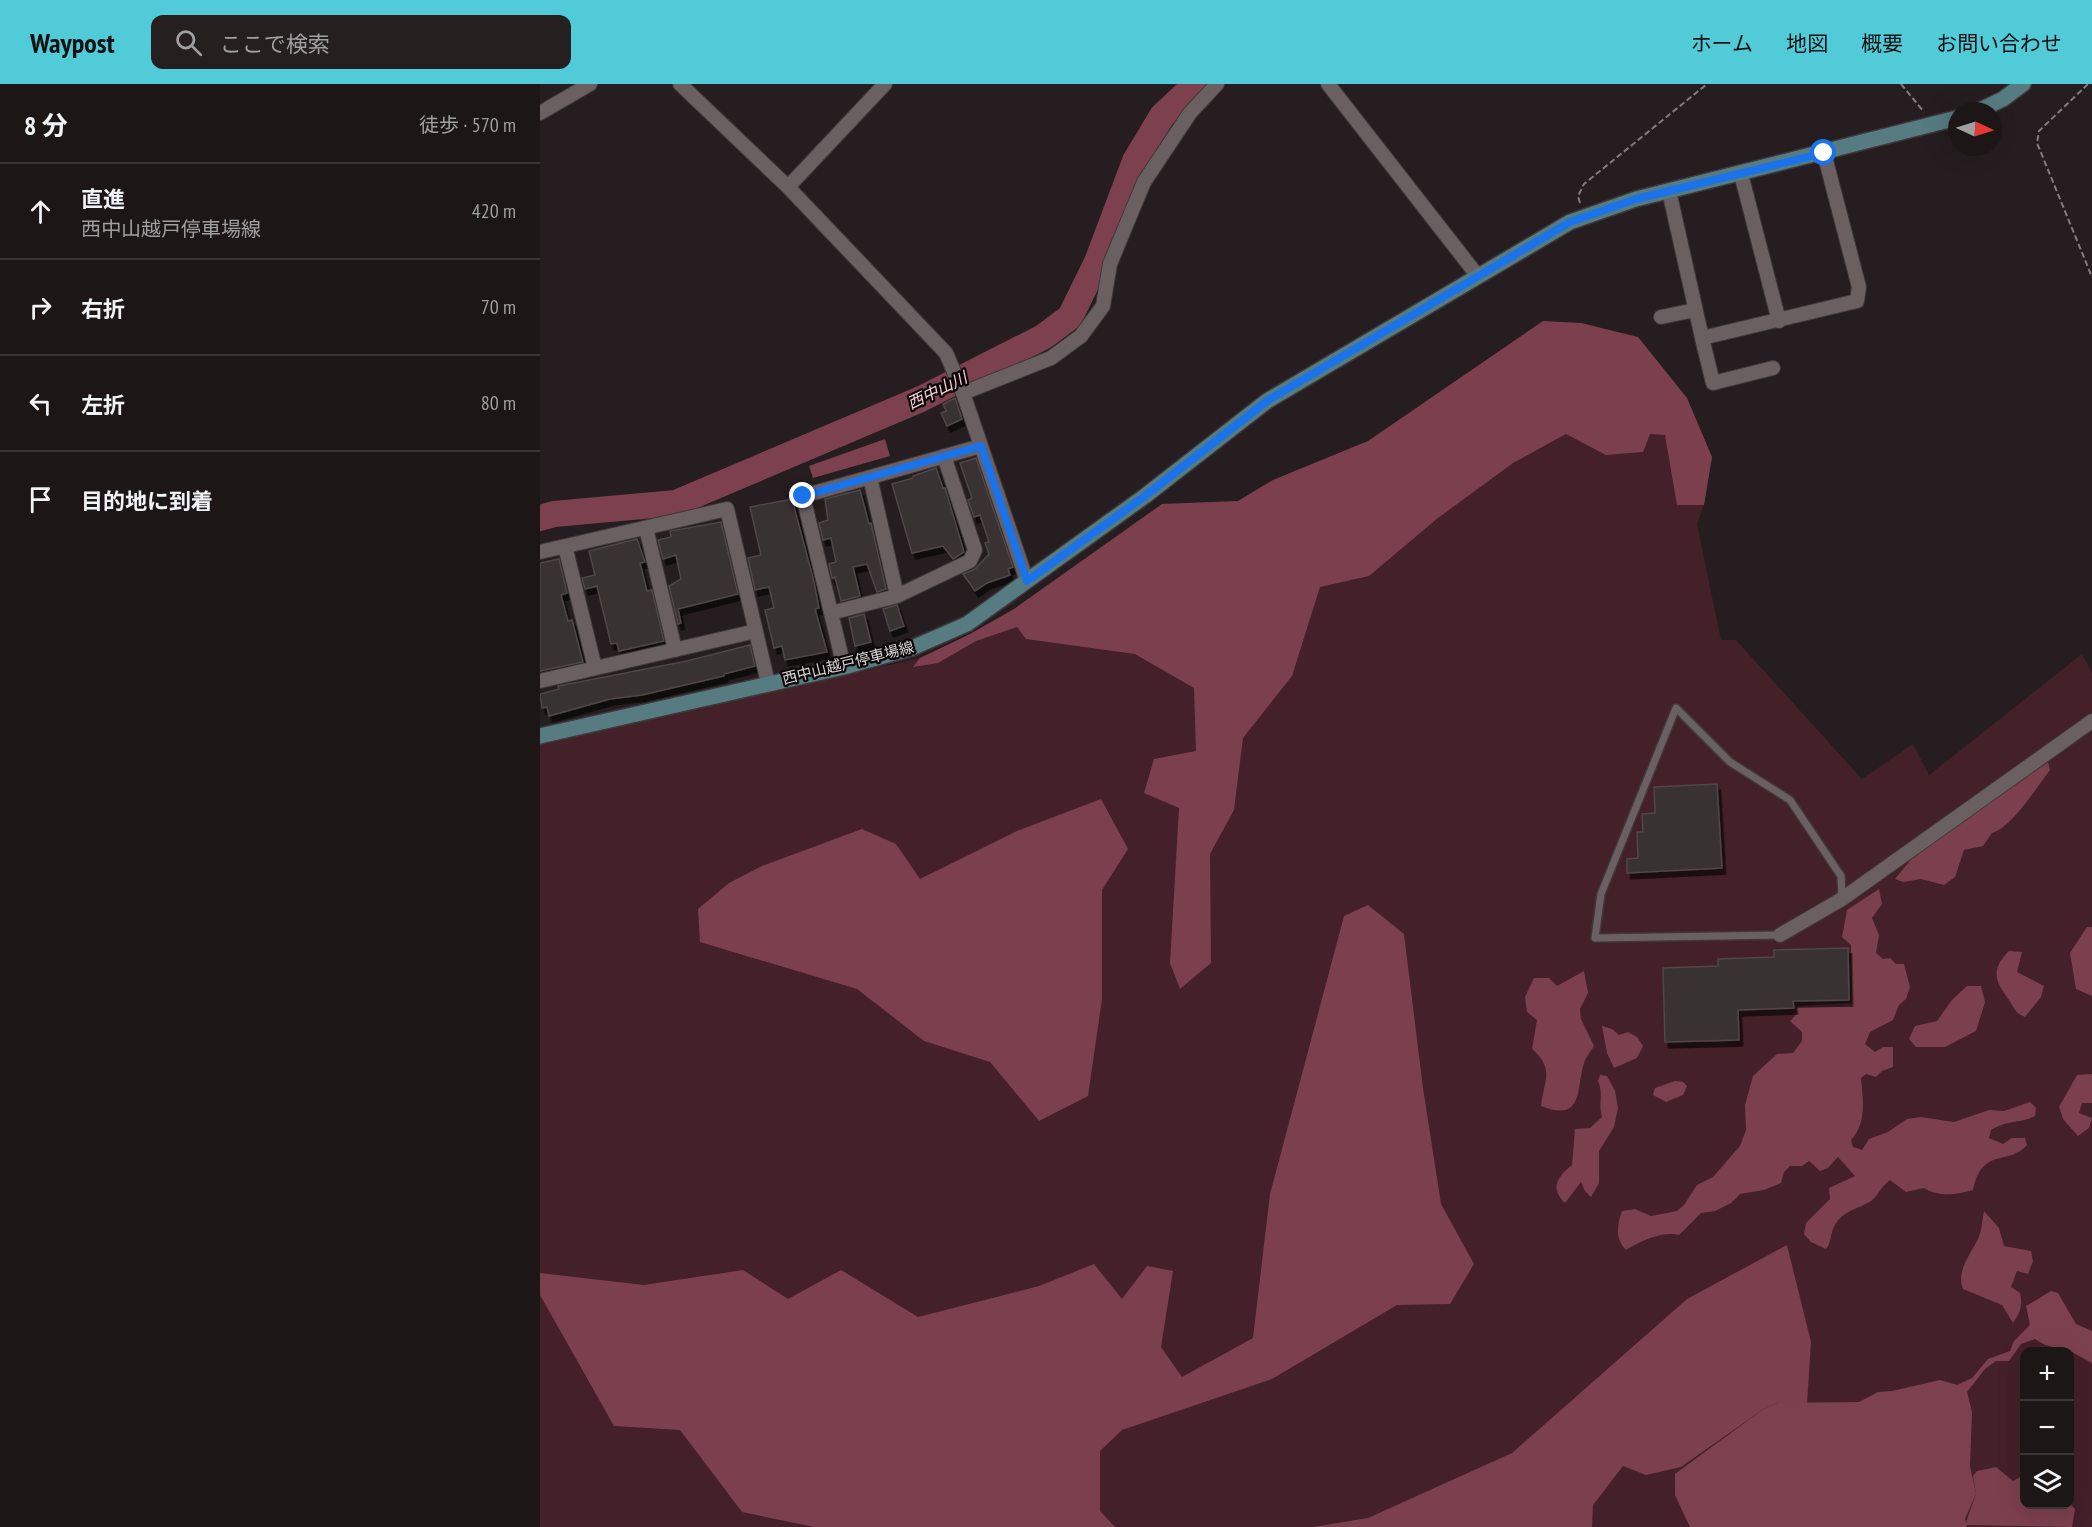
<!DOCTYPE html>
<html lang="ja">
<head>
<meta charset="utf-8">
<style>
	body { margin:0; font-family:"PT Sans Narrow","Noto Sans JP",sans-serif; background:#251f20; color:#f1f3f6 }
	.controls { position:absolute; right:18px; bottom:18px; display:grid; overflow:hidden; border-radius:12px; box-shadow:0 6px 24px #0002 }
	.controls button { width:54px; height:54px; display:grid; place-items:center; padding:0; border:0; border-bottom:2px solid #3a3536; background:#1c1617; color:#f1f3f6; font:30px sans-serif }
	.compass { position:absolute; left:1408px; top:18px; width:54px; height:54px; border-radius:50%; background:#1c1617; box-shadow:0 6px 24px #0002; rotate:94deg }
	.stop { position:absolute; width:18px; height:18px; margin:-14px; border:4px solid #1a73e8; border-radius:50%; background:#fff }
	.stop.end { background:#1a73e8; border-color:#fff; box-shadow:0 2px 6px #0008 }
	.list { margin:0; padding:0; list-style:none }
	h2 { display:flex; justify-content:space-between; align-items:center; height:78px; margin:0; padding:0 24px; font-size:26px }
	h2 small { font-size:20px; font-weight:400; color:#a09fa1 }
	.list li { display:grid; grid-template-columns:39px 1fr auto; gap:18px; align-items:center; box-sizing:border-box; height:96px; padding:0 24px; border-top:2px solid #3a3536 }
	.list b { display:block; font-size:22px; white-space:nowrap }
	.list p { margin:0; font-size:20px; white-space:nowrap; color:#a09fa1 }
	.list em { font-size:20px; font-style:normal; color:#a09fa1 }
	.icon { flex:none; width:33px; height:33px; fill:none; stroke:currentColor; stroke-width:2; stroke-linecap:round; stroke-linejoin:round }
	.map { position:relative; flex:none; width:1552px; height:1443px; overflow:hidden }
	header { display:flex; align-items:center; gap:36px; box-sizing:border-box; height:84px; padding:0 30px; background:#52cbd9; color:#111 }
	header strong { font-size:28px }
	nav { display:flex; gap:33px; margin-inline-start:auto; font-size:21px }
	.search { width:420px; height:54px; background:#251f20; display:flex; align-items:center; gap:15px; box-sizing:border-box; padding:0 21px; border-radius:12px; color:#a09fa1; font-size:22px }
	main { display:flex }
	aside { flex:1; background:#1c1617 }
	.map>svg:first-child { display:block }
	.green { fill:#442029; fill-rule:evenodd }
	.forest { fill:#7c3f4e }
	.water { fill:#7d404f }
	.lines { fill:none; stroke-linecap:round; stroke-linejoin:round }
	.river { stroke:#7d404f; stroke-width:26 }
	.building { fill:#393132; stroke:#504648; stroke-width:1.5; filter:url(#shadow) }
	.service-casing { stroke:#3f383a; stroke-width:10 }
	.minor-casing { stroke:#3f383a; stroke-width:16 }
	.secondary-casing { stroke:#3f383a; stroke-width:18 }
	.path { stroke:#827b7d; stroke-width:2; stroke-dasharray:6 3; stroke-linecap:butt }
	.service { stroke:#6a6062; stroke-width:7 }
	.minor { stroke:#6a6062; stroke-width:14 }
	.secondary { stroke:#567c82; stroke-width:15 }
	.route { stroke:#1a73e8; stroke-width:8 }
	.labels { text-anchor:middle; stroke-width:4.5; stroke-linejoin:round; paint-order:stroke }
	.street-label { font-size:15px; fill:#dad5d6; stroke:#0c0809 }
	.water-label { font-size:16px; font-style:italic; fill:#fad1d9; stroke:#0c0809 }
</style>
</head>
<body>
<header>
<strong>Waypost</strong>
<div class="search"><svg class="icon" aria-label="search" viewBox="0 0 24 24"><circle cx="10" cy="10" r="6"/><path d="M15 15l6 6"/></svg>ここで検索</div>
<nav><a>ホーム</a><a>地図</a><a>概要</a><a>お問い合わせ</a></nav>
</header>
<main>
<aside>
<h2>8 分<small>徒歩 · 570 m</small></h2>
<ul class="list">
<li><svg class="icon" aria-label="ahead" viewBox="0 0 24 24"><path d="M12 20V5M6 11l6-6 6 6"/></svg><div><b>直進</b><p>西中山越戸停車場線</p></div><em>420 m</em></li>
<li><svg class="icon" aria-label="right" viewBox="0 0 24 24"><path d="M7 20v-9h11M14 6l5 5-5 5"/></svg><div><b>右折</b></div><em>70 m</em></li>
<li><svg class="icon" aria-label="left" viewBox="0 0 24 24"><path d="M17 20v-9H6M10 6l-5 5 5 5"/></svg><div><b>左折</b></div><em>80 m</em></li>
<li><svg class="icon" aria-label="arrive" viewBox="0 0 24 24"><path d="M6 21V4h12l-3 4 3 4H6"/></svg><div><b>目的地に到着</b></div></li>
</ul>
</aside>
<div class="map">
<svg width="1552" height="1443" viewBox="0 0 1552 1443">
	<defs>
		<filter id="shadow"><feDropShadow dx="3.5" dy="6" stdDeviation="0" flood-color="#0009"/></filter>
	</defs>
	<rect width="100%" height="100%" fill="#251d1f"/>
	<!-- green -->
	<path class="green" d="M1003,237L1041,239L1098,253L1147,314L1172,373L1164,421L1157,440L1181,556H1196L1322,695L1373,660L1389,691L1542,570L1552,589V1443H0V661L380,574L430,550L474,525L622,420L698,417L733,396L828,357ZM1484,1268H1530V1420H1484Z"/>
	<!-- forest -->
	<path class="forest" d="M1003,237L1041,239L1098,253L1147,314L1172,373L1164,421H1137L1125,351L1110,350L1103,368L1066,371L1026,350L973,379L898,434L829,492L780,503L752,592L703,654L694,726L670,770L671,879L640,905L630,879L639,724L604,709L614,675L656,667L654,604L595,570L486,555L477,543L436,557L398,579L373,583L380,574L430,550L474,525L622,420L698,417L733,396L828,357Z
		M1508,678L1510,686C1497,703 1471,744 1452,749L1443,762L1424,766L1415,793L1404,801L1381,795L1363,798L1355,795L1373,773Z
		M561,715L588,765L562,806V915L548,1012L499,1037L450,978L384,957L317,905L160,858L158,825L189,799L222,782L322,745L356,760L380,795L477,747Z
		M1339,805L1342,820L1332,834L1339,851L1336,869L1343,875L1350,874L1356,880H1364L1370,903L1366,915L1359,921L1353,936L1330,948L1325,960L1335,968L1343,963H1353V983L1342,987L1336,993L1326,990L1321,994C1323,1016 1327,1039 1311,1056L1313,1063L1322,1066L1329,1055L1348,1048L1367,1035L1381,1033L1414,1038L1449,1026L1464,1027L1490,1018L1496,1024L1495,1032C1479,1040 1469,1035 1451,1046L1449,1054L1463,1060L1472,1054H1485L1487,1061C1466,1083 1443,1062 1433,1106C1416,1111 1399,1113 1384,1104L1366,1108L1350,1096C1341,1102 1339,1111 1331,1117C1317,1126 1302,1126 1294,1143C1290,1150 1292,1158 1286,1165L1271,1158L1264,1150L1266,1139L1290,1115L1289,1104L1315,1092L1298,1073L1288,1084L1280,1087L1269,1077L1262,1082H1250L1244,1088L1241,1099L1224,1106L1200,1110L1191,1119L1175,1127L1161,1129L1139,1151C1122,1147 1101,1157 1086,1166C1075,1155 1077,1141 1082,1127L1095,1125L1111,1132L1137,1127L1144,1121L1157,1101L1173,1093L1200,1062L1206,1046L1205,1021L1213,992L1237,970L1253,969L1262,957V948L1250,937L1255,932L1257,922L1312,919L1311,861L1302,853L1307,826Z
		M828,821L864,850L883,1004L901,1120L934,1180L910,1220L857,1221L732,1295L582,1346L560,1367V1427L575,1443H274L202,1428L140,1346L74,1342L0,1211V1189L104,1201L203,1186L248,1215L301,1186L378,1233L499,1202L554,1180L582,1215L607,1182L633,1187L621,1263L642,1293L713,1254L730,1110L804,832Z
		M1547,843H1552V912L1536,905L1530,869Z
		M1469,867L1482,868L1477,888L1504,902L1501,913L1485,933C1475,929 1475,925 1469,916C1455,897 1450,886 1469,867Z
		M1044,887L1048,909L1040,925L1041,935L1054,962C1051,967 1046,973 1044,979C1036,1005 1044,1039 1001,1022C1004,996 1015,985 992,965L997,936L987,928L985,913L994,894H1009L1017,902Z
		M1427,902H1441L1445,918L1436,947L1405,963H1376L1369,955L1375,942L1397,937L1412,916Z
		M1062,942L1072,945L1079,951L1088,948L1097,953L1103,962L1097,974L1074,984L1067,969Z
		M1552,990V1019H1542L1539,1029L1552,1034L1549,1044L1538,1052L1523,1035L1519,1023L1537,991Z
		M1060,991L1067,992L1075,1007L1078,1024L1074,1043L1059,1067V1099L1051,1113L1045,1107L1041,1098L1025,1119C1009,1104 1018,1092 1032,1081L1035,1045L1050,1044L1062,1033C1058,1020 1064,1009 1058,997Z
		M1444,1127L1459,1144L1464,1162L1491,1167L1493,1177L1488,1190L1477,1187L1471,1203L1480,1209C1483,1221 1480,1229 1473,1239L1462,1221L1423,1205C1416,1187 1430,1171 1438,1155C1442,1147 1442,1136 1444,1127Z
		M1247,1161L1271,1258L1267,1320L1238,1319L1222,1326L1141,1383L1106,1391L1083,1382L1053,1421L1052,1443H773L828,1434L972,1369L1147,1215Z
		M1456,1383L1473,1397L1484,1391V1420H1530L1535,1425L1532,1443L1425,1441L1436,1410L1433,1392L1437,1387Z"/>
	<!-- water -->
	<path class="water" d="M345,355L350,372L273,394L269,382Z
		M1135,997L1143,998L1147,1002L1143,1011L1126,1018L1113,1011L1115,1004Z
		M1511,1207L1518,1209L1536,1240L1552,1247V1279L1530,1267L1505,1261L1495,1255L1481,1260L1469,1277H1456L1445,1285L1427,1308L1432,1328L1430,1382L1436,1410L1425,1435L1427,1443H1150L1135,1411V1390L1222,1326L1238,1319L1319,1318L1338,1308L1352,1307L1400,1296L1417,1301L1432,1294L1448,1275L1470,1267L1474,1257L1490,1241L1486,1222Z"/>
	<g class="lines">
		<!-- river -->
		<path class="river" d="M0,434L14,430L136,419L381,315L503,253L530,233L557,178L595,77L622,32L656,0"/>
	</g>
	<!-- building -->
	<path class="building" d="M415,314L422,335L407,342L401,329L406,327L403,320Z
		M436,374L473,483L468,485L470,491L447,499L435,507L423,490L435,485L449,470L445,459L449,458L440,431L434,433L428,416L432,414L420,379Z
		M396,384L403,404H405L424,468L413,475L403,462L372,469L352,400L373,394V392Z
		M320,406L329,440L331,439L346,505L337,508L327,480L313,483L320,512L301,517L295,493L292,494L289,480L296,478L291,454L283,456L279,439L288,436L285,415Z
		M252,415L274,498L279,524L275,525L287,568L245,576L242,562L234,564L225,526L234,524L229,503L215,506L208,474L221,471L210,423Z
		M181,438L198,510L138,525L141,539L138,540L129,502L141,495L136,471L123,475L118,456L131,453L130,447Z
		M97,455L105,478L100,479L107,507L112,506L124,557L79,567L77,559L71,560L57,502L45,505L42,494L55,491L49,467Z
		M19,475L27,509L21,511L28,537L32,536L43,578L0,587V479Z
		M357,521L364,542L350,547L343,525Z
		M324,530L331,558L315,562L309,534Z
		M210,561L215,582L184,590V592L102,611L70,615L9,632L7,623L2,624L0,610L19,605L18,602L147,577Z
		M1177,700L1182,784L1087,789V775L1098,774L1097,748H1103L1102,730L1115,729L1114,703Z
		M1308,864L1309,916L1253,917L1254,924L1198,926L1199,956L1125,958L1123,884L1178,882V875L1234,873V866Z"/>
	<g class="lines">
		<!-- service casing -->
		<g class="service-casing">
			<path id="service" d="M1240,851L1055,854L1061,810L1136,624L1190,678L1250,716L1301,792L1302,815"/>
		</g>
		<!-- minor casing -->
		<g class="minor-casing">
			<path id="minor" d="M140,0L248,103L406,269L423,309L487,497
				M788,0L937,191
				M0,29L50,0
				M1201,90L1239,237
				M248,103L345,0
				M1129,107L1162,254L1317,217L1319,203L1284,69
				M1121,233L1155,226
				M1162,254L1173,299L1233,284
				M423,309L511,274L541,252L563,222L570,180L604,98L650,29L677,0
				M330,393L357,512
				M106,444L135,566
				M25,462L55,584
				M0,468L187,425L228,599
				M291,529L357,512L430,477L435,466L404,372
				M304,583L263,412L441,362
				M0,597L216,547
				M1240,851L1302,815L1552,637"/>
		</g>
		<!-- secondary casing -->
		<g class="secondary-casing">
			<path id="secondary" d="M1438,27L1463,15L1483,0
				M0,652L304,583L372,564L427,540L605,412L727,317L1030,138L1096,115L1417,34"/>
		</g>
		<!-- path -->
		<path class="path" d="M1361,0L1384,28
			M1548,0L1499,47L1497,59L1552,193
			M1040,119L1038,112L1044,100L1167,0"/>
		<!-- service -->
		<use href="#service" class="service"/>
		<!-- minor -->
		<use href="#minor" class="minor"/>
		<!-- secondary -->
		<use href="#secondary" class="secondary"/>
	</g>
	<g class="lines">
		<!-- route -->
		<path class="route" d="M263,412L441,362L487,497L605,412L727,317L1030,138L1096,115L1284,69"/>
	</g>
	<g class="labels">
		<!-- street labels -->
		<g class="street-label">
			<text transform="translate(308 579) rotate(-14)" y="5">西中山越戸停車場線</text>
		</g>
		<!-- water labels -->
		<g class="water-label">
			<text transform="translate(397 306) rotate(-26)" y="6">西中山川</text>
		</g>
	</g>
</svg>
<div class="controls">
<button>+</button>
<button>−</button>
<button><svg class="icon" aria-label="layers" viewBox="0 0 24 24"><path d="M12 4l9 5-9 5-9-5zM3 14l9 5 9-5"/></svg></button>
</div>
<svg class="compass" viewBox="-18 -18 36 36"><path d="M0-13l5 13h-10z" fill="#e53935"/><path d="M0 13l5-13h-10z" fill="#a09fa1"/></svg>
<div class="stop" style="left:1284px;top:69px"></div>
<div class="stop end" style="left:263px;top:412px"></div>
</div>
</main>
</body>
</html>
